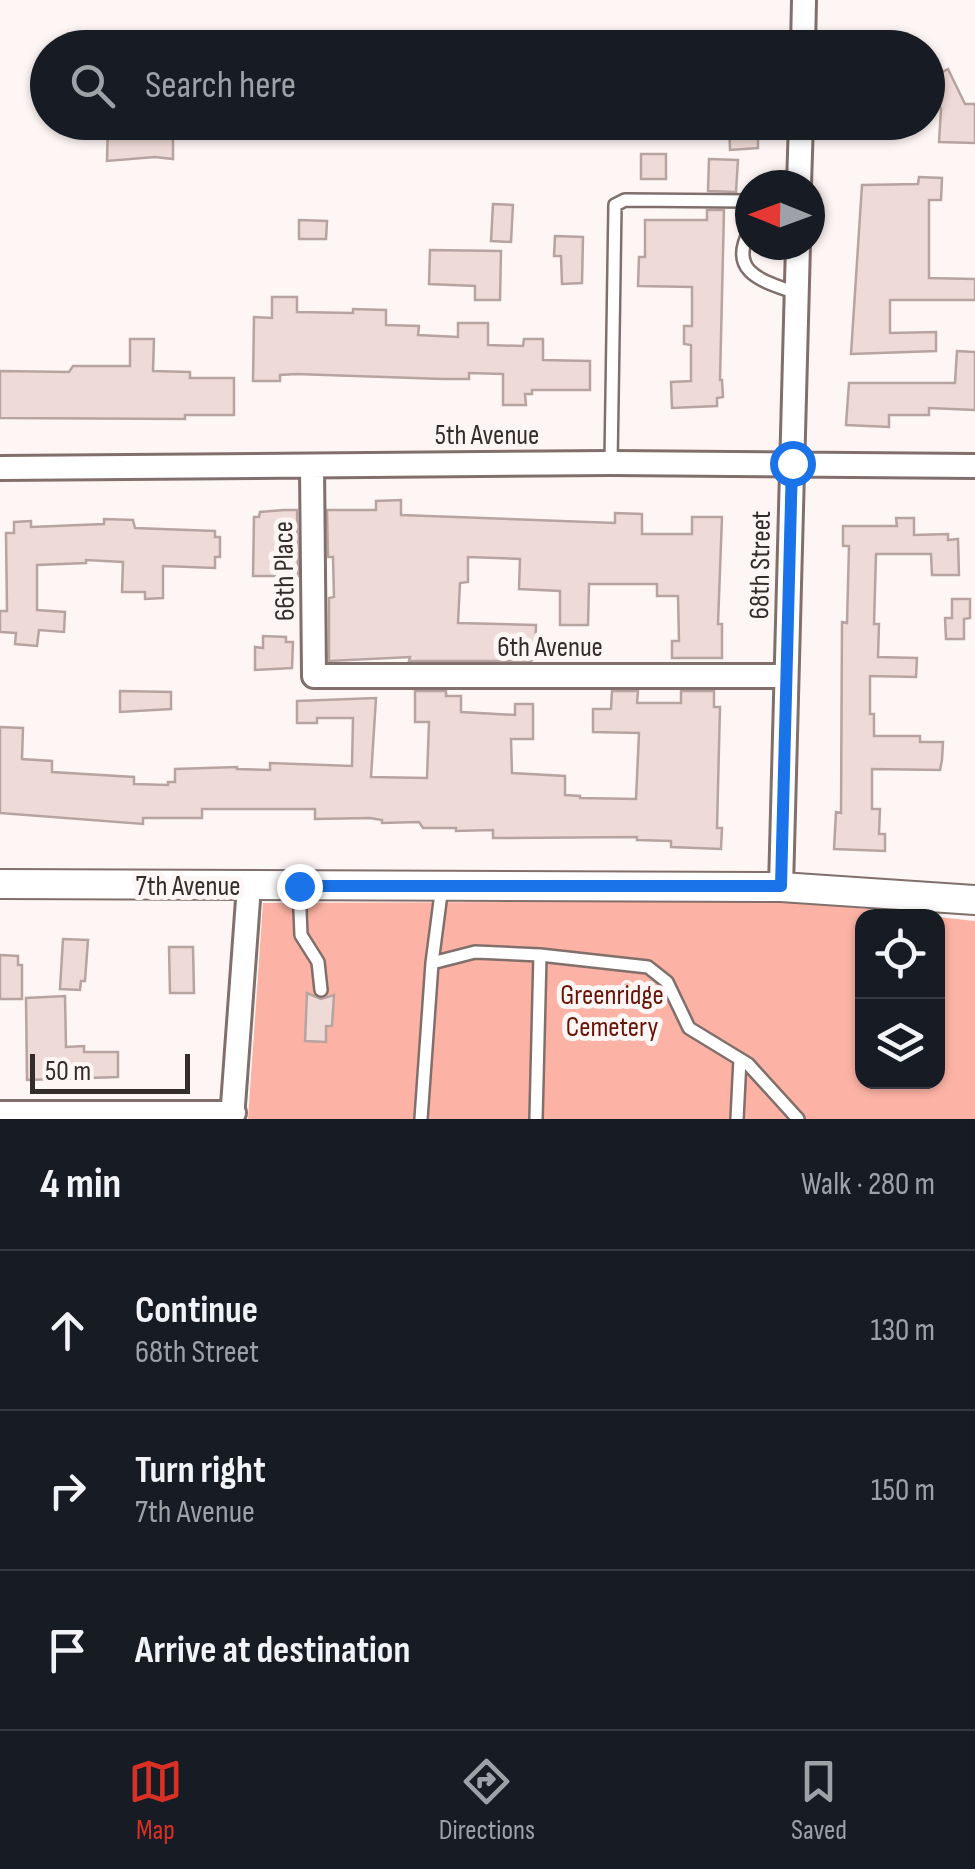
<!DOCTYPE html>
<html lang="en">
<head>
<meta charset="utf-8">
<style>
	body { margin:0; font-family:"Sofia Sans Condensed",sans-serif; background:#20242c; color:#f1f3f6 }
	.controls { position:absolute; right:30px; bottom:30px; display:grid; overflow:hidden; border-radius:20px; box-shadow:0 2px 8px #0004 }
	.controls button { width:90px; height:90px; display:grid; place-items:center; padding:0; border:0; border-bottom:2px solid #363941; background:#171b24; color:#f1f3f6; font:50px sans-serif }
	.compass { position:absolute; left:735px; top:170px; width:90px; height:90px; border-radius:50%; background:#171b24; box-shadow:0 2px 8px #0004; rotate:271deg }
	.scale { position:absolute; left:30px; bottom:25px; width:160px; box-sizing:border-box; padding-left:10px; border:5px solid #342c2b; border-top:0; font-size:28px; line-height:35px; white-space:nowrap; color:#342c2b; -webkit-text-stroke:8px #fef6f4; paint-order:stroke }
	.stop { position:absolute; width:30px; height:30px; margin:-22px; border:8px solid #1a73e8; border-radius:50%; background:#fff }
	.stop.end { background:#1a73e8; border-color:#fff; box-shadow:0 2px 10px #0008 }
	.list { margin:0; padding:0; list-style:none }
	h2 { display:flex; justify-content:space-between; align-items:center; height:130px; margin:0; padding:0 40px; font-size:42px }
	h2 small { font-size:32px; font-weight:400; color:#9ea1a6 }
	.list li { display:grid; grid-template-columns:65px 1fr auto; gap:30px; align-items:center; box-sizing:border-box; height:160px; padding:0 40px; border-top:2px solid #363941 }
	.list b { display:block; font-size:38px; white-space:nowrap }
	.list p { margin:0; font-size:32px; white-space:nowrap; color:#9ea1a6 }
	.list em { font-size:32px; font-style:normal; color:#9ea1a6 }
	.icon { flex:none; width:55px; height:55px; fill:none; stroke:currentColor; stroke-width:2; stroke-linecap:round; stroke-linejoin:round }
	.map { position:relative; flex:none; width:975px; height:1119px; overflow:hidden }
	.search { position:absolute; background:#171b24; box-shadow:0 2px 8px #0004; left:30px; right:30px; top:30px; height:110px; display:flex; align-items:center; gap:25px; box-sizing:border-box; padding:0 35px; border-radius:55px; color:#9ea1a6; font-size:38px }
	.sheet { height:610px; background:#171b24 }
	nav { display:flex; justify-content:space-around; align-items:center; box-sizing:border-box; height:140px; border-top:2px solid #363941; background:#171b24; font-size:28px; color:#9ea1a6 }
	nav a { display:grid; justify-items:center; gap:5px }
	nav .on { color:#d93025 }
	.map>svg:first-child { display:block }
	.green { fill:#fcb3a5 }
	.building { fill:#eedad6; stroke:#b7a4a0; stroke-width:2.5 }
	.lines { fill:none; stroke-linecap:round; stroke-linejoin:round }
	.service-casing { stroke:#816f6b; stroke-width:16 }
	.minor-casing { stroke:#816f6b; stroke-width:28 }
	.tertiary-casing { stroke:#816f6b; stroke-width:32 }
	.service { stroke:#fff; stroke-width:11 }
	.minor { stroke:#fff; stroke-width:22 }
	.tertiary { stroke:#fff; stroke-width:28 }
	.route { stroke:#1a73e8; stroke-width:12 }
	.labels { text-anchor:middle; stroke-width:10; stroke-linejoin:round; paint-order:stroke }
	.street-label { font-size:28px; fill:#342c2b; stroke:#fef6f4 }
	.park-label { font-size:28px; fill:#671308; stroke:#fef6f4 }
</style>
</head>
<body>
<div class="map">
<svg width="975" height="1119" viewBox="0 0 975 1119">
	<rect width="100%" height="100%" fill="#fef6f4"/>
	<!-- green -->
	<path class="green" d="M792,901L933,916H862V1082H938V917L975,921V1119H248L263,903Z"/>
	<!-- building -->
	<path class="building" d="M948,69L965,104H975V143L939,142L941,109L928,80Z
		M108,122H128V134H173V159L155,157L107,161Z
		M729,122H758V148L730,150Z
		M641,154H666V179H641Z
		M709,159L738,160L736,192L708,191Z
		M919,177L942,178L941,200H929V278L975,279V300H890V333L936,332V351L851,354L862,185L918,184Z
		M493,204L513,205L511,242L491,241Z
		M707,210H724L720,380H722L723,397L717,398V406L672,408L671,382L691,381V345L684,344V326H692V287L638,286L639,257H645V220H707Z
		M299,220L327,221L326,239H299Z
		M555,236L583,237L582,283L562,284L561,256H554Z
		M430,250L501,251L500,300H475V286L429,284Z
		M272,297H297V312L353,313V309L386,310V325L419,326L418,335L458,337V323H488V345L523,346L524,339H543V360L590,361V390H532V394H525L526,405H503V374L469,373V379H443L296,374L280,375V381H253L254,317L272,318Z
		M130,339H154L153,371L190,372V378H234V415H185V419L0,418V371L69,372L73,366H130Z
		M957,351L975,352V410L929,408V415H889V427L846,425L849,383H955Z
		M401,500V515L615,523V513L642,514V534H692V517H722L718,624H722V658H672V641H679L678,596H657V584H589L588,625H560V591L519,589L520,559L468,557V582L460,583L458,623L536,625L535,658L531,661H409L410,657L329,661V598L334,597L333,557H328L327,510H376V501Z
		M284,510H297L298,576H253L254,517H259L260,512Z
		M896,518H914V535L948,534V540L958,539L959,575H932L931,554H876L874,624H879L878,657L917,658L916,677L870,676V714H874V736H920V742H943L942,760L940,770L872,769V809H880L879,834H885V851L834,849L836,812L841,813L842,622L847,623L849,546H843V526H897Z
		M104,519L133,520L135,528L215,531V537H220V557H215V568L163,566V598L145,599V592H122L123,562L86,560V563L37,565V610L65,612L64,632L39,630L37,646L15,644L16,633L0,632V611H7L6,533H14V522L31,521V527L104,524Z
		M952,599H970V618L964,619V639H946L945,618H952Z
		M263,636L286,637V642H293L292,668L255,670V647L263,648Z
		M120,691L171,692V709L120,712Z
		M415,691H446V696H461V712L515,715V704H533V739H511L512,773L565,776V795L580,796V798L636,799L639,733L593,732V709H611L612,691H638L637,703H681V691H714V707H720L717,828H722L721,849L671,847V841L637,840V837L493,838V830L456,831V828H423L419,822L382,823V820L370,818L315,819V809H202V818H143V824L0,813V727L23,728L22,759L52,761V772L134,777V784L168,785V782H175V769L237,767V769L270,770V763L352,766L353,718H317V723H297V701L376,698L371,777L427,778L429,722H415Z
		M63,939L88,940L85,981H81L80,990L60,989Z
		M169,947H193L194,993H170Z
		M0,955L18,956V965H22V999H0Z
		M307,993L321,999L334,995L332,1026H326V1042L305,1041Z
		M65,996L66,1047L84,1046V1052H118V1077L27,1080L26,998Z"/>
	<g class="lines">
		<!-- service casing -->
		<g class="service-casing">
			<path id="service" d="M750,230C727,273 763,281 796,293
				M611,463L615,205L625,200L750,201
				M299,886L301,935L318,962L321,990
				M432,963L475,952L540,955L648,967L667,982L689,1028L748,1064L798,1119
				M421,1119L432,963L442,886
				M536,1119L540,955
				M737,1119L740,1059"/>
		</g>
		<!-- minor casing -->
		<g class="minor-casing">
			<path id="minor" d="M803,48L804,0
				M799,185L801,122
				M312,466L314,676H786
				M0,468L611,463L975,466
				M781,887L798,245
				M0,1113H234
				M232,1119L249,886"/>
		</g>
		<!-- tertiary casing -->
		<g class="tertiary-casing">
			<path id="tertiary" d="M0,884L781,887L975,900"/>
		</g>
		<!-- service -->
		<use href="#service" class="service"/>
		<!-- minor -->
		<use href="#minor" class="minor"/>
		<!-- tertiary -->
		<use href="#tertiary" class="tertiary"/>
	</g>
	<g class="lines">
		<!-- route -->
		<path class="route" d="M299,886H781L792,463"/>
	</g>
	<g class="labels">
		<!-- street labels -->
		<g class="street-label">
			<text x="487" y="444">5th Avenue</text>
			<text transform="translate(759 565) rotate(-89)" y="10">68th Street</text>
			<text transform="translate(283 571) rotate(-91)" y="10">66th Place</text>
			<text x="550" y="656">6th Avenue</text>
			<text x="188" y="895">7th Avenue</text>
		</g>
		<!-- park labels -->
		<g class="park-label">
			<text x="612" y="1004">Greenridge<tspan x="612" dy="32">Cemetery</tspan></text>
		</g>
	</g>
</svg>
<div class="controls">
<button><svg class="icon" aria-label="locate" viewBox="0 0 24 24"><circle cx="12" cy="12" r="6"/><path d="M12 2v4M12 18v4M2 12h4M18 12h4"/></svg></button>
<button><svg class="icon" aria-label="layers" viewBox="0 0 24 24"><path d="M12 4l9 5-9 5-9-5zM3 14l9 5 9-5"/></svg></button>
</div>
<svg class="compass" viewBox="-18 -18 36 36"><path d="M0-13l5 13h-10z" fill="#e53935"/><path d="M0 13l5-13h-10z" fill="#9ea1a6"/></svg>
<div class="scale">50 m</div>
<div class="stop" style="left:792px;top:463px"></div>
<div class="stop end" style="left:299px;top:886px"></div>
<div class="search"><svg class="icon" aria-label="search" viewBox="0 0 24 24"><circle cx="10" cy="10" r="6"/><path d="M15 15l6 6"/></svg>Search here</div>
</div>
<section class="sheet">
<h2>4 min<small>Walk · 280 m</small></h2>
<ul class="list">
<li><svg class="icon" aria-label="ahead" viewBox="0 0 24 24"><path d="M12 20V5M6 11l6-6 6 6"/></svg><div><b>Continue</b><p>68th Street</p></div><em>130 m</em></li>
<li><svg class="icon" aria-label="right" viewBox="0 0 24 24"><path d="M7 20v-9h11M14 6l5 5-5 5"/></svg><div><b>Turn right</b><p>7th Avenue</p></div><em>150 m</em></li>
<li><svg class="icon" aria-label="arrive" viewBox="0 0 24 24"><path d="M6 21V4h12l-3 4 3 4H6"/></svg><div><b>Arrive at destination</b></div></li>
</ul>
</section>
<nav>
<a class="on"><svg class="icon" aria-label="map" viewBox="0 0 24 24"><path d="M3 6l6-2 6 2 6-2v14l-6 2-6-2-6 2zM9 4v14M15 6v14"/></svg>Map</a>
<a><svg class="icon" aria-label="directions" viewBox="0 0 24 24"><path d="M12 3l9 9-9 9-9-9zM9 14v-3h6M13 9l2 2-2 2"/></svg>Directions</a>
<a><svg class="icon" aria-label="saved" viewBox="0 0 24 24"><path d="M7 4h10v16l-5-4-5 4z"/></svg>Saved</a>
</nav>
</body>
</html>
